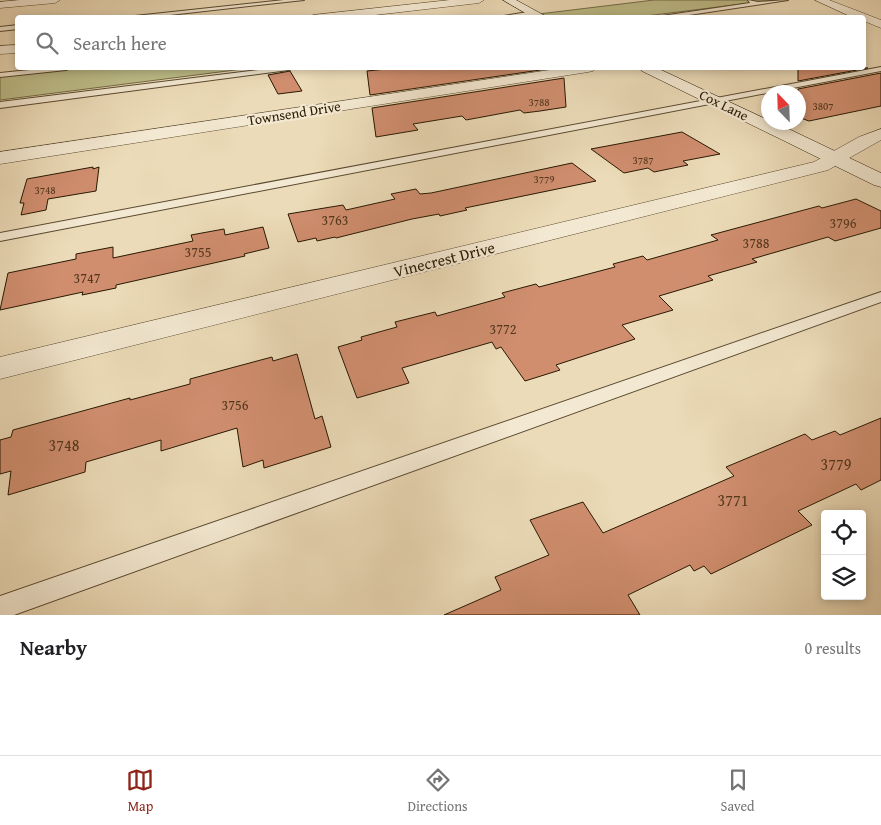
<!DOCTYPE html>
<html lang="en">
<head>
<meta charset="utf-8">
<style>
	body { margin:0; font-family:"Gentium Book Plus",serif; background:#f2f2f2; color:#202124 }
	.controls { position:absolute; right:15px; bottom:15px; display:grid; overflow:hidden; border-radius:5px; box-shadow:0 2px 8px #0003 }
	.controls button { width:45px; height:45px; display:grid; place-items:center; padding:0; border:0; border-bottom:1px solid #e0e0e0; background:#fff; color:#202124; font:25px sans-serif }
	.compass { position:absolute; left:761px; top:85px; width:45px; height:45px; border-radius:50%; background:#fff; box-shadow:0 2px 8px #0003; rotate:337deg }
	.list { margin:0; padding:0; list-style:none }
	h2 { display:flex; justify-content:space-between; align-items:center; height:65px; margin:0; padding:0 20px; font-size:21px }
	h2 small { font-size:16px; font-weight:400; color:#757577 }
	.icon { flex:none; width:28px; height:28px; fill:none; stroke:currentColor; stroke-width:2; stroke-linecap:round; stroke-linejoin:round }
	.map { position:relative; flex:none; width:881px; height:615px; overflow:hidden }
	.search { position:absolute; background:#fff; box-shadow:0 2px 8px #0003; left:15px; right:15px; top:15px; height:55px; display:flex; align-items:center; gap:12px; box-sizing:border-box; padding:0 18px; border-radius:5px; color:#757577; font-size:19px }
	.sheet { height:140px; background:#fff }
	nav { display:flex; justify-content:space-around; align-items:center; box-sizing:border-box; height:70px; border-top:1px solid #e0e0e0; background:#fff; font-size:14px; color:#757577 }
	nav a { display:grid; justify-items:center; gap:2px }
	nav .on { color:#8f2418 }
	.map>svg:first-child { display:block }
	.green { fill:#bebe8a; stroke:#736b46 }
	.building { fill:#d08e6f; stroke:#281801 }
	.lines { fill:none; stroke-linecap:round; stroke-linejoin:round }
	.lane-casing { stroke:#59492f; stroke-width:2 }
	.street-casing { stroke:#59492f; stroke-width:1 }
	.secondary-casing { stroke:#281801; stroke-width:1 }
	.lane { fill:#f3e8d1; fill-rule:evenodd }
	.street { fill:#f3e8d1; fill-rule:evenodd }
	.secondary { fill:#f3e8d1; fill-rule:evenodd }
	.labels { text-anchor:middle; stroke-width:4.5; stroke-linejoin:round; paint-order:stroke }
	.far-number-label { font-size:11px; fill:#52361c }
	.far-street-label { font-size:14px; fill:#281801; stroke:#f3e8d1 }
	.number-label { font-size:14px; fill:#52361c }
	.street-label { font-size:16px; fill:#281801; stroke:#f3e8d1 }
	.near-number-label { font-size:16px; fill:#52361c }
</style>
</head>
<body>
<div class="map">
<svg width="881" height="615" viewBox="0 0 881 615">
	<rect width="100%" height="100%" fill="#ecdbb8"/>
	<filter id="stains"><feTurbulence type="fractalNoise" baseFrequency=".004" numOctaves="4"/><feColorMatrix values="0 0 0 0 .2 0 0 0 0 .09 0 0 0 0 .02 0 0 0 .5 -.17"/></filter>
	<radialGradient id="worn" r=".72"><stop offset=".6" stop-color="#630" stop-opacity="0"/><stop offset="1" stop-color="#630" stop-opacity=".3"/></radialGradient>
	<!-- green -->
	<path class="green" d="M654,0H774L638,17L506,18Z
		M82,68H251L0,100V77Z"/>
	<!-- building -->
	<path class="building" d="M396,68H554L370,95L367,71Z
		M798,68H868L798,81Z
		M290,71L302,91L278,94L268,75Z
		M881,73V106L809,121L798,117V89Z
		M564,78L566,107L540,111L524,113L520,110L466,120L462,116L413,124L418,130L376,137L372,108Z
		M682,132L720,154L683,161L688,165L654,172L648,168L624,173L591,149Z
		M572,163L596,181L465,208L467,210L440,216L439,214L412,219L336,238L335,237L317,241L316,238L298,242L288,214L343,205L346,210L395,199L391,194L416,189L420,194L431,193Z
		M93,167V169L99,167L96,191L48,199L46,210L21,215L24,203H20L27,179Z
		M856,199L881,211V228L835,241L828,237L752,259L757,262L708,276L713,280L659,296L673,310L622,325L635,339L556,365L560,370L525,381L501,347L496,349L492,342L402,368L409,383L357,398L338,347L362,340L361,337L397,327L395,322L435,312L437,316L505,297L502,293L536,284L539,287L615,267L613,264L643,256L647,260L718,240L711,235L819,206L822,208Z
		M263,227L269,248L244,254L245,256L116,285V288L82,295L83,292L0,310L8,273L76,259V254L113,247V258L193,241L191,235L224,229L225,235Z
		M297,354L315,419L322,416L331,447L264,468L263,460L243,467L237,428L161,451V440L86,462L85,472L8,495L11,471L0,474V440L11,437L13,430L130,398V400L190,384V379L272,357L273,361Z
		M881,418V480L861,490L856,484L798,511L812,525L711,574L704,566L694,571L690,565L628,595L640,615H444L501,590L495,577L549,555L530,520L583,502L603,533L734,476L726,467L805,434L812,440L835,431L840,435Z"/>
	<g class="lines">
		<!-- lane casing -->
		<g class="lane-casing">
			<path id="lane" d="M284,0H304L143,18H116Z
				M748,0L758,2L788,0L669,18H648L750,3Z
				M534,11L536,14L513,18H491Z
				M18,25V29L0,31V27Z
				M881,67V71L0,241V233Z
				M49,68H70L66,70L0,77V73Z
				M275,68H293L289,70L0,108V102Z
				M881,292V302L14,615H0V596Z"/>
		</g>
		<!-- street casing -->
		<g class="street-casing">
			<path id="street" d="M20,0H60L55,3L0,8V2Z
				M450,0H484L479,3L349,18H308L313,15Z
				M815,0H829L881,20V28L864,21V18H854Z
				M18,45V53L0,54V46Z
				M563,68H595L593,71L588,72L0,164V152Z
				M881,129V140L828,170L0,379V357L814,162L859,137Z"/>
		</g>
		<!-- secondary casing -->
		<g class="secondary-casing">
			<path id="secondary" d="M503,0H516L549,18H534Z
				M640,68H657L768,120V122H774L881,173V187L874,185L642,71Z"/>
		</g>
		<!-- lane -->
		<use href="#lane" class="lane"/>
		<!-- street -->
		<use href="#street" class="street"/>
		<!-- secondary -->
		<use href="#secondary" class="secondary"/>
	</g>
	<g class="labels">
		<!-- far-number labels -->
		<g class="far-number-label">
			<text x="539" y="106">3788</text>
			<text x="823" y="110">3807</text>
			<text x="643" y="164">3787</text>
			<text x="544" y="183">3779</text>
			<text x="45" y="194">3748</text>
		</g>
		<!-- far-street labels -->
		<g class="far-street-label">
			<text transform="translate(724 105) rotate(26)" y="5">Cox Lane</text>
			<text transform="translate(294 113) rotate(-9)" y="5">Townsend Drive</text>
		</g>
		<!-- number labels -->
		<g class="number-label">
			<text x="335" y="225">3763</text>
			<text x="843" y="228">3796</text>
			<text x="756" y="248">3788</text>
			<text x="198" y="257">3755</text>
			<text x="87" y="283">3747</text>
			<text x="503" y="334">3772</text>
			<text x="235" y="410">3756</text>
		</g>
		<!-- street labels -->
		<g class="street-label">
			<text transform="translate(444 259) rotate(-14)" y="6">Vinecrest Drive</text>
		</g>
		<!-- near-number labels -->
		<g class="near-number-label">
			<text x="64" y="451">3748</text>
			<text x="836" y="470">3779</text>
			<text x="733" y="506">3771</text>
		</g>
	</g>
	<rect width="100%" height="100%" filter="url(#stains)"/>
	<rect width="100%" height="100%" fill="url(#worn)"/>
</svg>
<div class="controls">
<button><svg class="icon" aria-label="locate" viewBox="0 0 24 24"><circle cx="12" cy="12" r="6"/><path d="M12 2v4M12 18v4M2 12h4M18 12h4"/></svg></button>
<button><svg class="icon" aria-label="layers" viewBox="0 0 24 24"><path d="M12 4l9 5-9 5-9-5zM3 14l9 5 9-5"/></svg></button>
</div>
<svg class="compass" viewBox="-18 -18 36 36"><path d="M0-13l5 13h-10z" fill="#e53935"/><path d="M0 13l5-13h-10z" fill="#757577"/></svg>
<div class="search"><svg class="icon" aria-label="search" viewBox="0 0 24 24"><circle cx="10" cy="10" r="6"/><path d="M15 15l6 6"/></svg>Search here</div>
</div>
<section class="sheet">
<h2>Nearby<small>0 results</small></h2>
<ul class="list">
</ul>
</section>
<nav>
<a class="on"><svg class="icon" aria-label="map" viewBox="0 0 24 24"><path d="M3 6l6-2 6 2 6-2v14l-6 2-6-2-6 2zM9 4v14M15 6v14"/></svg>Map</a>
<a><svg class="icon" aria-label="directions" viewBox="0 0 24 24"><path d="M12 3l9 9-9 9-9-9zM9 14v-3h6M13 9l2 2-2 2"/></svg>Directions</a>
<a><svg class="icon" aria-label="saved" viewBox="0 0 24 24"><path d="M7 4h10v16l-5-4-5 4z"/></svg>Saved</a>
</nav>
</body>
</html>
